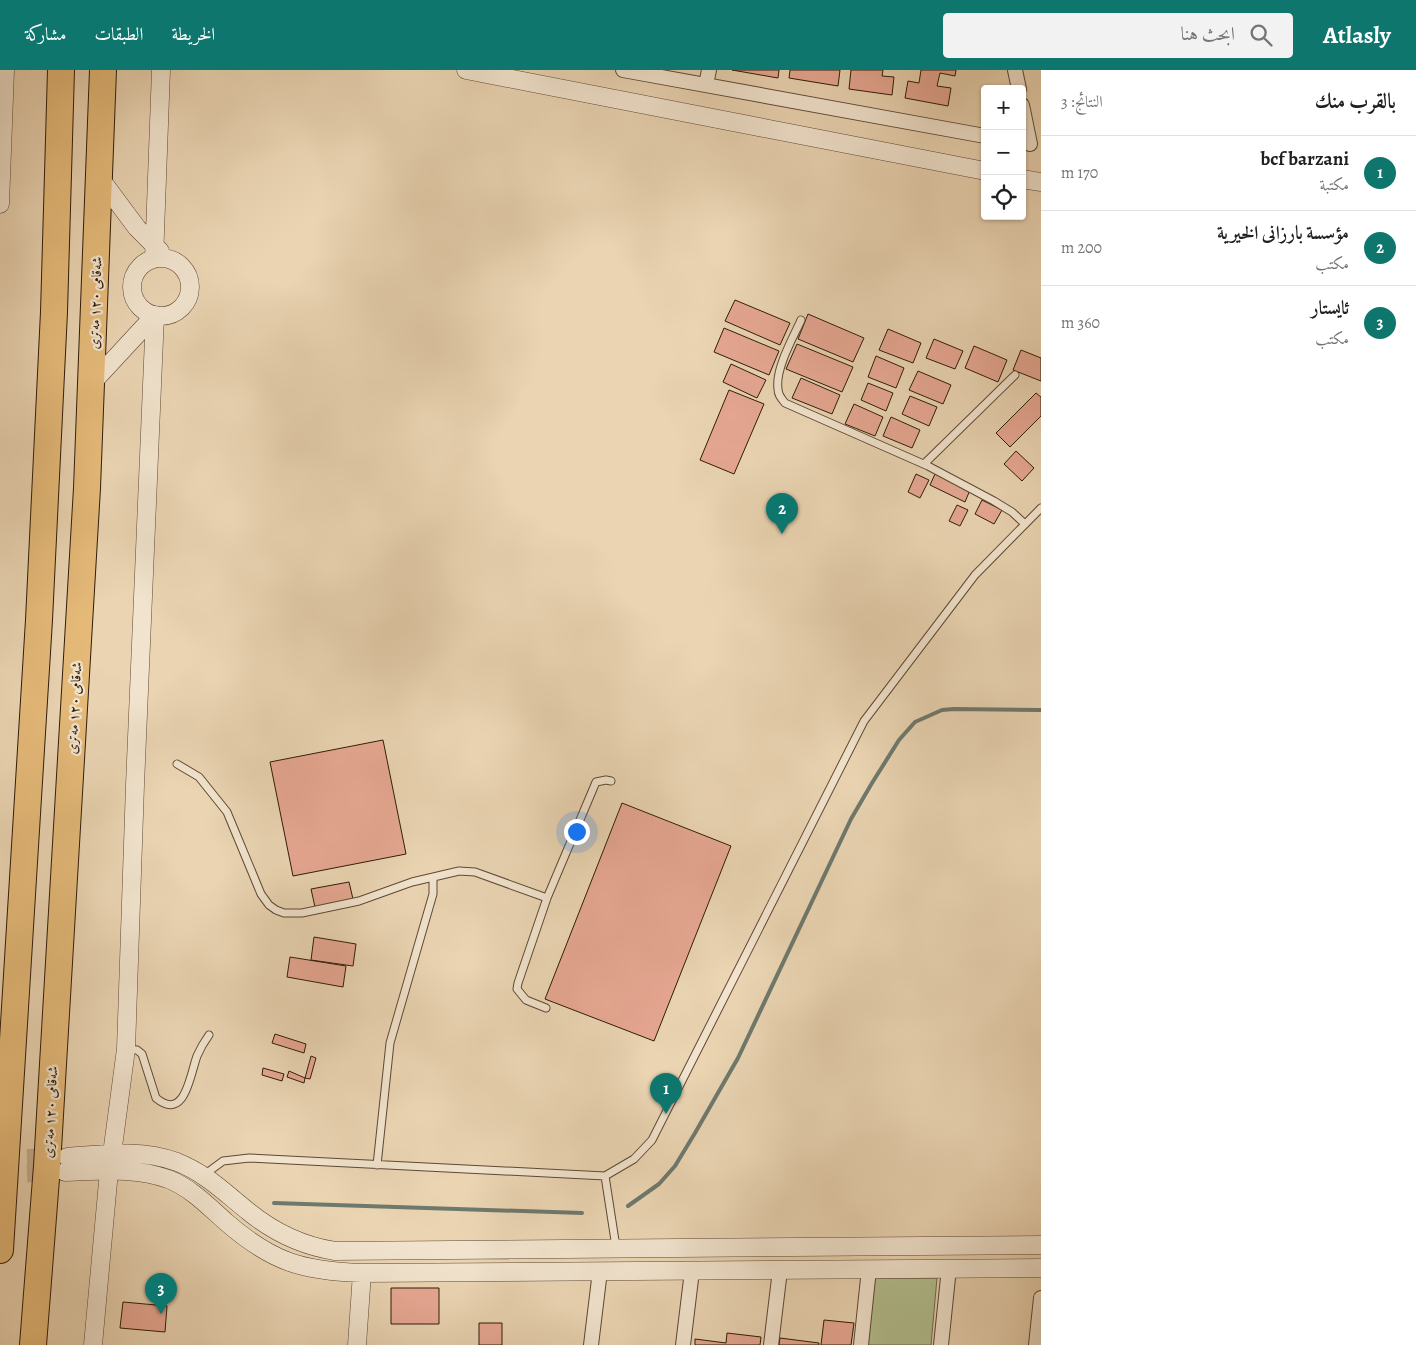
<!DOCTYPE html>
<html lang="ar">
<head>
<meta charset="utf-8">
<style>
	body { margin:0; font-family:Alegreya,Amiri,serif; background:#f2f2f2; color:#202124; direction:rtl }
	.controls { position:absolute; right:15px; top:15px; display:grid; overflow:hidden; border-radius:5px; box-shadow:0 1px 4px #0004 }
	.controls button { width:45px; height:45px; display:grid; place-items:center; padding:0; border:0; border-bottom:1px solid #e0e0e0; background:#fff; color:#202124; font:25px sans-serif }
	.you { position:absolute; left:576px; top:761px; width:18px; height:18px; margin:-12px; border:4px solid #fff; border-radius:50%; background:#1a73e8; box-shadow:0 0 0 8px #1a73e833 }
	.badge { display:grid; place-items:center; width:32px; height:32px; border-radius:50%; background:#0f766e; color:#fff; font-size:16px; font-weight:700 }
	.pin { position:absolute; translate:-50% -41px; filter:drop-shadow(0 1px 2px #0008) }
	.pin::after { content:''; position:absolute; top:26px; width:18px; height:15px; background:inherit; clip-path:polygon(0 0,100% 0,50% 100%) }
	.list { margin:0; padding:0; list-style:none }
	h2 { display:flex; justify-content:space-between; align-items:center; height:65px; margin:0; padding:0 20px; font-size:21px }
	h2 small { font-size:16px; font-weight:400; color:#757577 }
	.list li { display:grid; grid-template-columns:32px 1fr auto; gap:15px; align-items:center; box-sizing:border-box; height:75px; padding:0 20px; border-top:1px solid #e0e0e0 }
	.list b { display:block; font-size:19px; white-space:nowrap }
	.list p { margin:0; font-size:16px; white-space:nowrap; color:#757577 }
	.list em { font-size:16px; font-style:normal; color:#757577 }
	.icon { flex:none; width:28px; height:28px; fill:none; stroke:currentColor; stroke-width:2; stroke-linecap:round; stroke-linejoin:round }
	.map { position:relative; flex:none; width:1041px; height:1275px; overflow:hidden; direction:ltr }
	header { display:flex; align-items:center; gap:30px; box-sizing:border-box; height:70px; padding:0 25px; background:#0f766e; color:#fff }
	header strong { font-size:24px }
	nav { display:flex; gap:28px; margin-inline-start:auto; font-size:18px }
	.search { width:350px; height:45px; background:#f2f2f2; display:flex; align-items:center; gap:12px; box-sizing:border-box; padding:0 18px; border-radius:5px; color:#757577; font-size:19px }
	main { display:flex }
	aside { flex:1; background:#fff }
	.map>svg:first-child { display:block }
	.green { fill:#b2be8f; stroke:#706c4c }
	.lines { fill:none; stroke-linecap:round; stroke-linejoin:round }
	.stream { stroke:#6e796d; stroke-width:4 }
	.building { fill:#e6a792; stroke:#2f1b09 }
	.tertiary-tunnel { stroke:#c5af90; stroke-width:18; stroke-dasharray:18 9; stroke-linecap:butt }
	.service-casing { stroke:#5e4933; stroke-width:9 }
	.minor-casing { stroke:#5e4933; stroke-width:16 }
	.tertiary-casing { stroke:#5e4933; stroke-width:19 }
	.motorway-casing { stroke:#2f1b09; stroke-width:28 }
	.service { stroke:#f1e3cd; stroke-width:7 }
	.minor { stroke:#f1e3cd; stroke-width:14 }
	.tertiary { stroke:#f1e3cd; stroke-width:18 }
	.motorway { stroke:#e5ba79; stroke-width:26 }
	.labels { text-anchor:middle; stroke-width:4.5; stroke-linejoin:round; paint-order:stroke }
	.street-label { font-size:14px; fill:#2f1b09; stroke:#f1e3cd }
</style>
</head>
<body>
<header>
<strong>Atlasly</strong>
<div class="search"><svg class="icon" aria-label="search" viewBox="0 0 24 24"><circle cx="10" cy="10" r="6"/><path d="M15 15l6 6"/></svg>ابحث هنا</div>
<nav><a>الخريطة</a><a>الطبقات</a><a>مشاركة</a></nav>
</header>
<main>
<aside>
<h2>بالقرب منك<small>النتائج: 3</small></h2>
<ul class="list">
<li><span class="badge">1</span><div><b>bcf barzani</b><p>مكتبة</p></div><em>170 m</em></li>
<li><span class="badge">2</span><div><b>مؤسسة بارزانی الخیریة</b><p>مكتب</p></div><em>200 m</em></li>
<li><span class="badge">3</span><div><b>ئایستار</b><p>مكتب</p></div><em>360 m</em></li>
</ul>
</aside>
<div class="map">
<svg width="1041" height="1275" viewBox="0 0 1041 1275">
	<rect width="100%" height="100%" fill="#ead4b2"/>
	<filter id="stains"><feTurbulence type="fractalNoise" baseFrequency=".004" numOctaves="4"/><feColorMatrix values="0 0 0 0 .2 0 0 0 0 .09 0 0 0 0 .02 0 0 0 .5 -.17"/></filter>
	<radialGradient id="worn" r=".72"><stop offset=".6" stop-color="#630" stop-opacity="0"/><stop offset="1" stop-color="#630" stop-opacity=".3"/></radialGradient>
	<!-- green -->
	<path class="green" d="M875,1208H937L931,1275H866Z"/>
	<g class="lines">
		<!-- stream -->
		<path class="stream" d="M274,1133L582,1143
			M628,1136L659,1114L675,1096L695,1063L738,988L851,749L872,713L899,670L915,652L942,640L954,639L1041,640"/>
	</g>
	<!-- building -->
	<path class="building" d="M732,0H779L778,8Z
		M790,0H840L838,16L789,8Z
		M851,0H883L882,6L894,7L892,25L849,19Z
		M921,0H956L955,6L940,3L937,16L951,18L948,36L905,28L908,11L919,13Z
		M735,230L790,253L780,275L725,251Z
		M808,244L864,268L853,292L798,269Z
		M724,258L779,281L769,305L714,282Z
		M888,259L921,273L913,293L879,280Z
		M934,269L963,281L955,299L926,288Z
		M797,274L853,297L842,322L786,299Z
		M974,276L1007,290L998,312L965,298Z
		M1021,280L1041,288V311L1013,300Z
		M876,286L904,298L896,318L868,307Z
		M731,294L766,310L757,328L723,312Z
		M918,301L951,315L943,334L909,320Z
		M801,308L840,325L832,344L792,328Z
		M868,313L893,323L886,341L861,330Z
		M729,320L764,334L734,404L700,390Z
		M1036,323L1041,327V346L1010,377L996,363Z
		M910,326L937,337L929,356L902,344Z
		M854,334L883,347L875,366L845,354Z
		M891,347L920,360L912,378L883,366Z
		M1016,381L1034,398L1022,411L1004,394Z
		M916,404L929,410L920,428L908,422Z
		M935,404L970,420L965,432L930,415Z
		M982,430L1002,440L994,454L975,444Z
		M957,435L968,440L960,456L949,451Z
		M383,670L406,784L293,806L270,692Z
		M622,733L731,776L654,971L545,929Z
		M349,812L353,829L315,837L311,819Z
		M314,867L356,874L353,896L311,890Z
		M290,887L346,896L343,917L287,907Z
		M275,964L306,974L304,983L272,973Z
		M311,986L316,988L310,1009L305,1008Z
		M263,998L284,1004L282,1011L262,1005Z
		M289,1001L305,1008L304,1013L287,1007Z
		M391,1218H439V1254H391Z
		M123,1232L167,1236L165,1262L120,1258Z
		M824,1250L854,1253L851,1275H821Z
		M479,1253H502V1275H479Z
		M727,1263L761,1267L760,1275H695V1269L726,1273Z
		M780,1268L819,1273V1275H779Z"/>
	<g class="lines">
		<!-- tertiary-tunnel -->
		<path class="tertiary-tunnel" d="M0,1089L57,1087
			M0,1105L57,1102"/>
		<!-- service casing -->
		<g class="service-casing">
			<path id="service" d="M801,250C793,268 775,299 778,319C778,325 781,328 785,333L928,396L994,431L1012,442L1025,454
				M924,394L1015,305
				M177,694L199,707L227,742L261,824L269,835L276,840L284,843H302L359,831L412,812L459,801L475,802L547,828
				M546,938L526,930L517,919L518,913L547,828L596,712L606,710L611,711
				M126,979L137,980L142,984L156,1028C185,1052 190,1005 197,986C200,979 204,972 209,965
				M377,1095L390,973L433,824V807
				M204,1105L223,1091L249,1088L605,1106L634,1089L652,1070L864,651L975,505L1041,438
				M605,1106L616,1177"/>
		</g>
		<!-- minor casing -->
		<g class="minor-casing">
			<path id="minor" d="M623,0L985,66
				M1015,0L1019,19
				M706,15L709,0
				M1022,35L1030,74
				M591,1275L600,1201
				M683,1275L692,1201
				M771,1275L780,1200
				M861,1275L869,1199
				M941,1275L949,1198
				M1036,1275L1041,1228"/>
		</g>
		<!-- tertiary casing -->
		<g class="tertiary-casing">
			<path id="tertiary" d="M466,0L985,101
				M99,107L137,158L160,181
				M1022,109L1041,112
				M0,134L5,0
				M132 217a29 29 0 1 1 58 0a29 29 0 1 1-58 0Z
				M154,189L161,0
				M92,313L155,245
				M112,1084L126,979L135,715L155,245
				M67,1087C104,1084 142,1079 177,1092C207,1104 225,1123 249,1142C275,1163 303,1176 335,1181L1041,1175
				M65,1102C100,1101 135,1097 168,1109C191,1118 208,1136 226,1152C272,1192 302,1201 362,1203L1041,1198
				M93,1275L109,1101
				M357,1275L362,1203"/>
		</g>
		<!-- motorway casing -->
		<g class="motorway-casing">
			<path id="motorway" d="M0,1180L39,550L54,242L61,0
				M33,1275L47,1096L87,418L103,0"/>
		</g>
		<!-- service -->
		<use href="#service" class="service"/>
		<!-- minor -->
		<use href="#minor" class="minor"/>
		<!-- tertiary -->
		<use href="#tertiary" class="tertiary"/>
		<!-- motorway -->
		<use href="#motorway" class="motorway"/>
	</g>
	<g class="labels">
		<!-- street labels -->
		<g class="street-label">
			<text transform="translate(95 233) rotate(-88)" y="5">شەقامی ١٢٠ مەتری</text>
			<text transform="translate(74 638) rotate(-87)" y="5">شەقامی ١٢٠ مەتری</text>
			<text transform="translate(50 1042) rotate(-87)" y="5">شەقامی ١٢٠ مەتری</text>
		</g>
	</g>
	<rect width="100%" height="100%" filter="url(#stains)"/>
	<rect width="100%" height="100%" fill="url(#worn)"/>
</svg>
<div class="controls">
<button>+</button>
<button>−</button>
<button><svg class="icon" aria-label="locate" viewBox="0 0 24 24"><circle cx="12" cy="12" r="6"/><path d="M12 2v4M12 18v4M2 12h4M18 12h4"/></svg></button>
</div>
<div class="you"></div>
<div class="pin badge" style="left:666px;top:1044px">1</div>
<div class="pin badge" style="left:782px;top:464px">2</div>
<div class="pin badge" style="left:161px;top:1244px">3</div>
</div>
</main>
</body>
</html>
